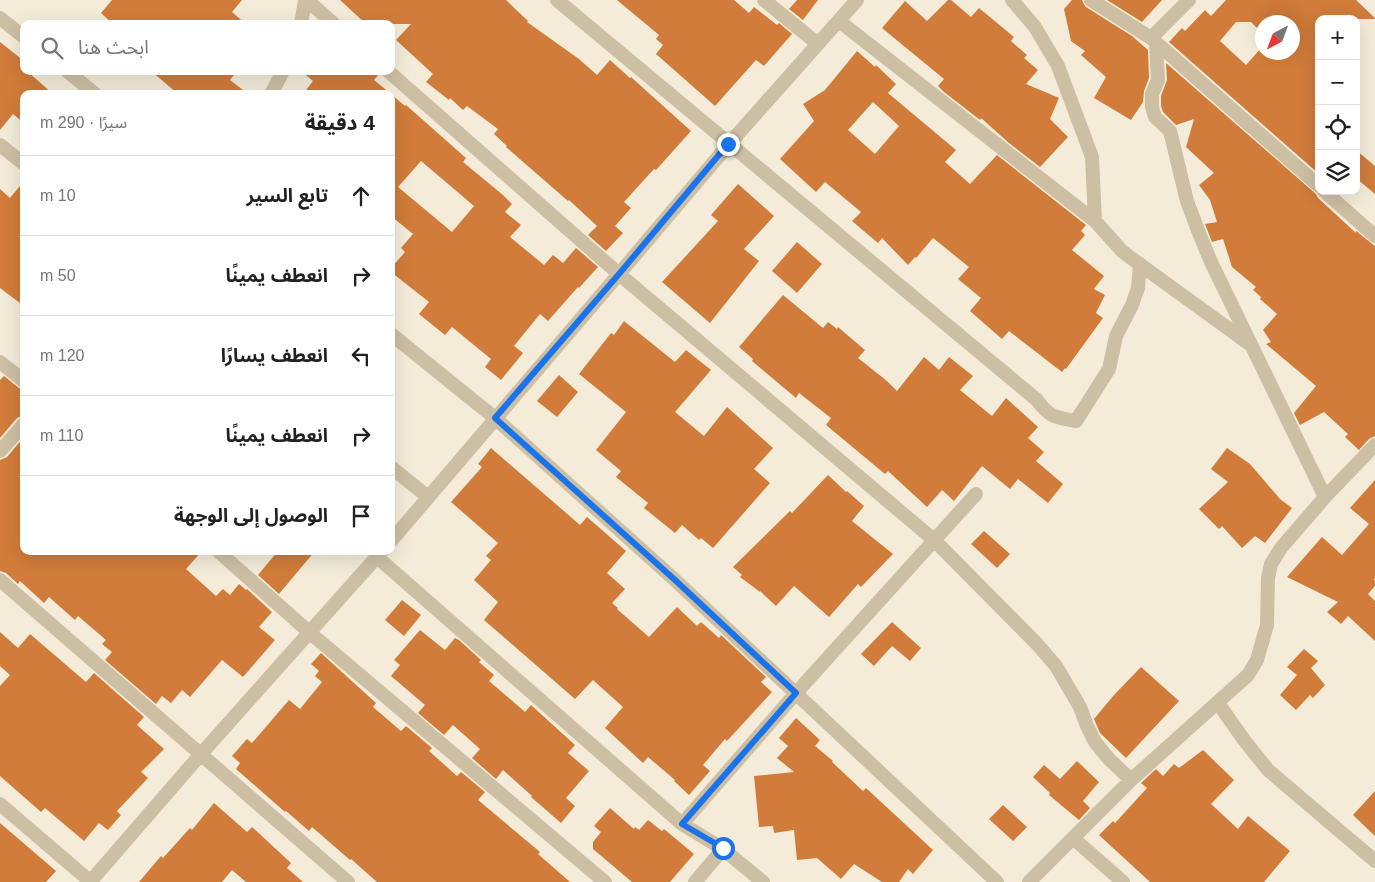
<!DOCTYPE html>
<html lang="ar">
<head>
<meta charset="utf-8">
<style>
	body { margin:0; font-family:Arial,"Noto Sans Arabic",sans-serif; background:#f6f6f6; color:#202124; direction:rtl }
	.controls { position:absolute; right:15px; top:15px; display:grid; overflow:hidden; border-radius:10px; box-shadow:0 5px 20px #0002 }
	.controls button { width:45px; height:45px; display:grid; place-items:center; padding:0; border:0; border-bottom:1px solid #e0e0e0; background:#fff; color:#202124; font:25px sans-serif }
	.compass { position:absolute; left:1255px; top:15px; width:45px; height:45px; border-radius:50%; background:#fff; box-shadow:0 5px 20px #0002; rotate:221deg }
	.stop { position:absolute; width:15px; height:15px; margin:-11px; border:4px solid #1a73e8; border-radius:50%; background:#fff }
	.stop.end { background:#1a73e8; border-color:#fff; box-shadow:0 1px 5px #0008 }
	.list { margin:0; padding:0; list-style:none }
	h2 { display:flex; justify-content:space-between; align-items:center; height:65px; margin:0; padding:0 20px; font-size:21px }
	h2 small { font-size:16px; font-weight:400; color:#757577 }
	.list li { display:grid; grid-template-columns:32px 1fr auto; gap:15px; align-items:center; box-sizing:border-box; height:80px; padding:0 20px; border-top:1px solid #e0e0e0 }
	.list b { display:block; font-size:19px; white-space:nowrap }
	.list em { font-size:16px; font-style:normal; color:#757577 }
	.icon { flex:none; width:28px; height:28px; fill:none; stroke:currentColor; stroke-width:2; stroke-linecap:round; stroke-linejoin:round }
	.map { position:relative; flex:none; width:1375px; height:882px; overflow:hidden; direction:ltr }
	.search { position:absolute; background:#fff; box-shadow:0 5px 20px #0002; left:20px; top:20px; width:375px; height:55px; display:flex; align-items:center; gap:12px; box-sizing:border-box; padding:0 18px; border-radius:10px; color:#757577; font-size:19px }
	.panel { position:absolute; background:#fff; box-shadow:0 5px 20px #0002; left:20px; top:90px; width:375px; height:465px; border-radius:10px; direction:rtl }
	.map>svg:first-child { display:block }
	.building { fill:#d17c3a; fill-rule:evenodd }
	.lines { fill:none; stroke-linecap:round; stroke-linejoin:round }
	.minor { stroke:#cdbfa4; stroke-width:14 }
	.route { stroke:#1a73e8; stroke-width:6 }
</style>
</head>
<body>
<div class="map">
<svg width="1375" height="882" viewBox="0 0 1375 882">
	<rect width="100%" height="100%" fill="#f4ecd9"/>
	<!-- building -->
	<path class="building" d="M112,0H242L232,12L246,24H113L101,13Z
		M340,0H506L528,21L527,22L579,59L597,75L610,60L630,78L631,77L691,131L656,170L654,169L624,202L631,208L615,226L623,233L606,251L588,235L597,226L569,200L568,201L506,147L507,146L494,134L498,129L467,106L463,110L450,98L449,100L426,82L433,74L396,40L411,24H366Z
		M617,0H734L749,13L754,7L777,25L779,23L792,34L764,66L756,60L715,106L656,54L663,45L656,39L659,35Z
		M797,0H818L803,20L789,9Z
		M948,0H951L971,17L979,8L1014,37L1011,41L1027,55L1024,58L1038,70L1026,84L1059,98L1050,119L1068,137L1040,167L1009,143L981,118L980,120L944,92L938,86L944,79L882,28L905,1L927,21Z
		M1072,0H1082L1084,4L1086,7L1132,36L1148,50L1149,78L1144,91L1143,102L1131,120L1094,98L1106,77L1081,55L1085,51L1071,41L1064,9Z
		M1107,0H1162L1142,22Z
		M1226,0H1356L1375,18V19H1319V174L1169,42L1182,28L1185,31L1205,10L1211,16ZM1236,22H1251L1262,33V22H1292V52H1262V47L1246,65L1220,41Z
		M0,42L24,61V71H27L53,94H24V123L13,114L0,130Z
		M857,51L875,67L876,65L896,84L888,93L956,150L945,162L970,184L997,155L1086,225L1081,231L1085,235L1072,250L1104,276L1094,289L1105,295L1096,313L1103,318L1066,369L1065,368L1062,372L1009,331L1002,339L970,311L981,298L958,279L969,267L933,238L916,258L915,257L908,265L882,238L878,243L852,221L861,212L825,182L816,192L780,159L814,121L803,104L825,90ZM873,102L899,126L875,154L848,130Z
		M1166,63L1316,194L1318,198L1356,233V231L1375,246V436L1369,439L1359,450L1345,437L1348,434L1324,412L1300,425L1294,413L1316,386L1266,344L1271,342L1263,330L1277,314L1260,299L1261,297L1253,290L1256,287L1232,267L1223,239L1212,242L1205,224L1217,222L1210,200L1199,185L1214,173L1186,147L1194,119L1176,125L1163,112L1161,106V96L1167,80Z
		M151,71H237L230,80L248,94H178Z
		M301,71H379L380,73L374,80L391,94H303L313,81Z
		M391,94L405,106L406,105L466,158L463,162L503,195L512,204L505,212L521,225L510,237L544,265L553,255L563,263L576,248L598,267L579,288L578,287L548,321L540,314L514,346L523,353L501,380L485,367L491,359L452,327L445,335L419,314L429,302L391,272V268L405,252L401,248L413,234L391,216ZM421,161L474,206L452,232L398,187Z
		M1356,150L1375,166V194L1356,178Z
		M24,181V306L0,288V189L10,198Z
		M738,184L774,216L744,249L759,261L710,323L662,282L718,221L711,215Z
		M797,242L822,264L797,293L772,271Z
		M783,295L823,328L828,322L837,329L838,327L852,339L865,350L858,358L887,381L897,391L924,357L939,370L949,357L973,376L960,390L992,416L1006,398L1038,427L1028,438L1044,452L1036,461L1063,484L1048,503L1018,479L1010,489L982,466L954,501L942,490L927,507L888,471L885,474L826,425L831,418L799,393L796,398L752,361L753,359L739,347Z
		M624,321L675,362L686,350L711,370L675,412L704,436L727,407L773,448L754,469L770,483L713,548L701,538L699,540L682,525L675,533L644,508L648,503L616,477L621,471L596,450L626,412L579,374L611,333L614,335Z
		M559,375L578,392L557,417L537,401Z
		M4,376L19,388L24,390V415L17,418L0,438V380Z
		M24,437V551H202L186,569L216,596L223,589L230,595L239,584L246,590L247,589L272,612L259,627L275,640L243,677L222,660L190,697L182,690L171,703L162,696L156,704L105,660L112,652L102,644L106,640L78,616L75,620L49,597L44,603L20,581L18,584L6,573L0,571V460L7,457Z
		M491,448L580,525L587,517L626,551L607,573L625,589L612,603L618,608L617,609L649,637L677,607L697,626L701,622L719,638L721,635L766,677L761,682L772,692L727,741L725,739L703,765L710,771L689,795L674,781L675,780L648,757L643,763L605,728L623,707L593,680L575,699L484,620L498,602L474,580L491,560L486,556L498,543L451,502L482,467L478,464Z
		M1227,448L1250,464L1280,499L1292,508L1265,543L1255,536L1242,548L1222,526L1219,529L1199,509L1228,482L1211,469Z
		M828,475L846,492L847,491L864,506L852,521L893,554L861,587L858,584L829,617L794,586L776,606L760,591V592L740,577L742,575L733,567L790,511L792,513Z
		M1375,480V578L1374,580L1375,581V586L1368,594L1375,601V641L1348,616L1341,624L1327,612L1338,602L1287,577L1322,537L1342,555L1369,524L1350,508Z
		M984,531L1010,554L997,568L971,544Z
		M278,551H315L279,594L258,575Z
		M402,600L421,615L404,636L385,620Z
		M892,622L921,648L910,661L892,646L874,666L861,654Z
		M420,630L445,650L455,638L459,640L481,660L479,662L494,675L489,681L525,712L531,705L575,745L568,753L589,771L566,798L575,806L561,823L531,797L532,796L503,770L496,779L472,758L480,749L453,725L444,735L418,713L425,705L391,676L400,665L394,660Z
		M0,632L18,648L30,634L86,682L94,673L144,717L137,725L164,749L141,772L148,778L117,811L121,815L108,830L99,823L84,841L45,808L41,812L0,776V686L10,675L0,666Z
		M1304,649L1318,661L1311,668L1325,685L1313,698L1310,695L1296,710L1280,695L1297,675L1287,667Z
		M321,653L376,703L373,707L401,731L406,726L432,748L429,751L457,776L461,772L485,792L478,800L540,852L538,854L570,882H377L351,859L350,860L312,827L309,831L286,811L285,812L236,769L240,763L232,756L247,739L252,743L289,700L300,709L322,682L315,676L319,671L311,664Z
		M1141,667L1179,701L1126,758L1100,733L1094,719L1114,695Z
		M796,718L820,740L815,746L833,761L832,762L863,791L866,788L933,850L913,874L908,869L899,882H882L854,864L841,879L817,858L797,860L794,830L774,833L773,826L759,827L754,776L794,772L777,758L788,746L779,738Z
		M1203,750L1234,780L1211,804L1238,829L1248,816L1290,851L1264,882H1150L1099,835L1113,821L1115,823L1147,788L1141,783L1156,769L1163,776L1174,764L1179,768Z
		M1077,761L1099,782L1083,801L1090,808L1079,820L1049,795L1050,793L1033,777L1044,765L1060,779Z
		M1375,791V836L1353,815Z
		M214,803L247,832L252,827L291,863L287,868L303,882H246L232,870L222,882H139L161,856L163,858L190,828L192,830Z
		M1003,805L1027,827L1013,841L989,819Z
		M610,808L634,829L635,827L639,830L648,820L662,831L664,829L694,854L670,882H632L593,849V842L601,832L594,826Z
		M0,823L56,871L46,882H0Z"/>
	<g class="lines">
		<!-- minor -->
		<path class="minor" d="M307,0L334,24
			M557,0L1037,400C1050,418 1055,417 1076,421L1109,369L1116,336L1132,305L1138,288L1140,264
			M764,0L818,44
			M1012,0L1035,27L1058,66L1092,157L1095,221
			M1091,0L1151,38L1319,186
			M0,18L24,37
			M839,21L1095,221L1122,251L1131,258L1251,345
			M301,24L305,0
			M1151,38L1189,0
			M1156,42L1158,80L1152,94V107L1155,117L1170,131L1187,201L1199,233L1211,262L1325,497
			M67,71L95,94
			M388,71L619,274L934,540L1037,644L1056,666L1080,707L1087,726L1095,742L1109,759L1131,780L1029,882
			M271,94L283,71
			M0,145L24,164
			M1324,191L1375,236
			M391,334L495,418L675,580L997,882
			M0,362L24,381
			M0,451L24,424
			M391,467L428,497
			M391,541L619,274L729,144L857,0
			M218,551L309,632L605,882
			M377,557L682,824L723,849L763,882
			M0,580L348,882
			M1218,703L1244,740L1268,770L1375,861
			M1131,780L1248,675L1257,660L1267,625L1268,578L1271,564L1281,548L1325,497L1375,445
			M0,804L91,882
			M682,824L796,693L976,494
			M1073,838L1123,882
			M90,882L201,754L382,551
			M695,882L723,849"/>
	</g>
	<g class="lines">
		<!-- route -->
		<path class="route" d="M723,848L682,824L796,693L675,580L495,418L619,274L728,144"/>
	</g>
</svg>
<div class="controls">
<button>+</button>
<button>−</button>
<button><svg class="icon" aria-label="locate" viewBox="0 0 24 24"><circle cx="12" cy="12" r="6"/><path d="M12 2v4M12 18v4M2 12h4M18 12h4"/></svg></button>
<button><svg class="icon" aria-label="layers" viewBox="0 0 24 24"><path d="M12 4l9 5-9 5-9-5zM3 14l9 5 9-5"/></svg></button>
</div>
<svg class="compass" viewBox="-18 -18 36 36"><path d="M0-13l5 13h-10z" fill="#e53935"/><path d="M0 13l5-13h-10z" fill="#757577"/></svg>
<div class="stop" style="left:723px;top:848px"></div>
<div class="stop end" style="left:728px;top:144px"></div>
<div class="search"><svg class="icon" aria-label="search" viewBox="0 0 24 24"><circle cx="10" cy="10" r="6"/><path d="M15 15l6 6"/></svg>ابحث هنا</div>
<section class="panel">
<h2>4 دقيقة<small>سيرًا · 290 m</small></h2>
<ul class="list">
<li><svg class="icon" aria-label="ahead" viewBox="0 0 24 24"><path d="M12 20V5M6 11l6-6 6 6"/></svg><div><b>تابع السير</b></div><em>10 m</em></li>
<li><svg class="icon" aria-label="right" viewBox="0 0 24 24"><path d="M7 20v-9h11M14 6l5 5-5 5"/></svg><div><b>انعطف يمينًا</b></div><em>50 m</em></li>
<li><svg class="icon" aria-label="left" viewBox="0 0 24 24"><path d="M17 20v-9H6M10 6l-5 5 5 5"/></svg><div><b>انعطف يسارًا</b></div><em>120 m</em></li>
<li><svg class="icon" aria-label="right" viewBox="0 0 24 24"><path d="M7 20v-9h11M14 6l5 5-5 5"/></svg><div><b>انعطف يمينًا</b></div><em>110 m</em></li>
<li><svg class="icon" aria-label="arrive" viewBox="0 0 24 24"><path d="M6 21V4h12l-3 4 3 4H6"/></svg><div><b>الوصول إلى الوجهة</b></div></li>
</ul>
</section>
</div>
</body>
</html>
